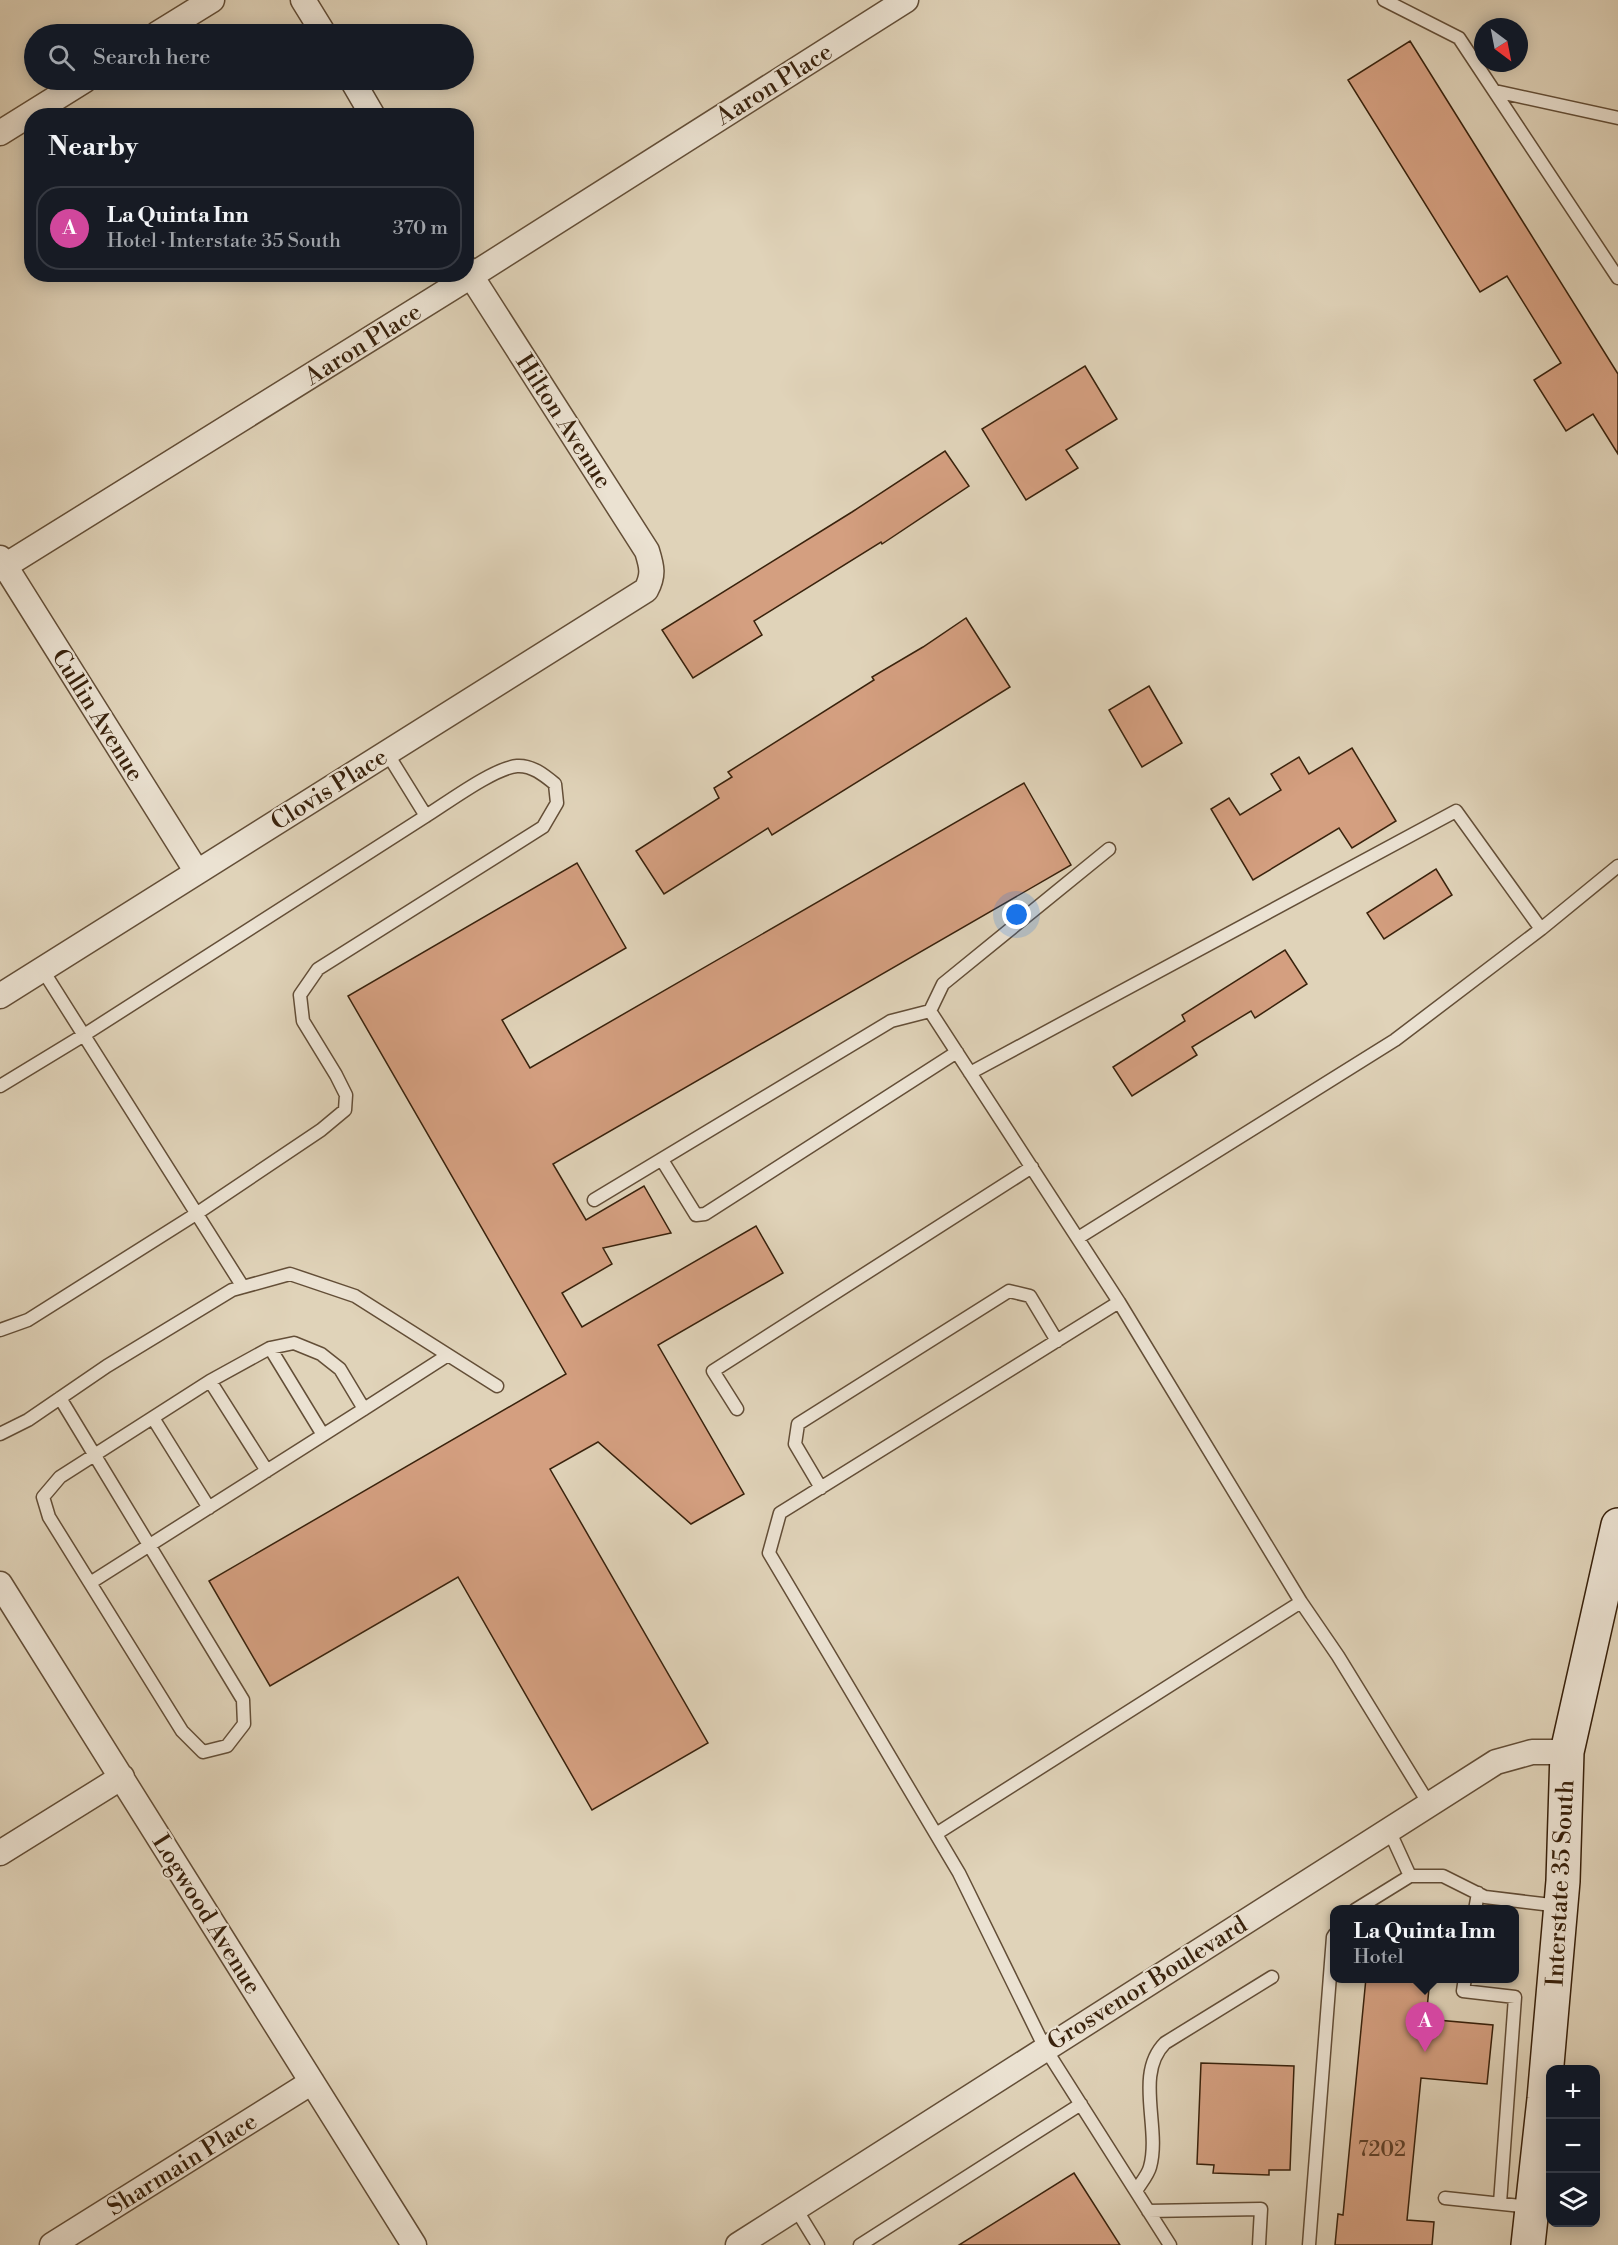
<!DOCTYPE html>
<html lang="en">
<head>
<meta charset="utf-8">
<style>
	body { margin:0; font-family:"Libre Bodoni",serif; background:#242831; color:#f1f3f6 }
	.controls { position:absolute; right:18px; bottom:18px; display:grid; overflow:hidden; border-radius:12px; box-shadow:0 3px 15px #0003 }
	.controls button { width:54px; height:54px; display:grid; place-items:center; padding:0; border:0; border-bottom:2px solid #363941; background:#171b24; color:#f1f3f6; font:30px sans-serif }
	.compass { position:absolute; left:1474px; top:18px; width:54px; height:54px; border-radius:50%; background:#171b24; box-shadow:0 3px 15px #0003; rotate:148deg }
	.you { position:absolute; left:1017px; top:915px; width:21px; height:21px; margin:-15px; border:4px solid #fff; border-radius:50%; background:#1a73e8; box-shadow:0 0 0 9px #1a73e833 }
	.badge { display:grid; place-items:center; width:39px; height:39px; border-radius:50%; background:#c59692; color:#fff; font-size:20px; font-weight:700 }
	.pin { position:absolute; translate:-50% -50px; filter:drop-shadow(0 2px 3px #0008) }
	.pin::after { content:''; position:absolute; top:32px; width:21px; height:18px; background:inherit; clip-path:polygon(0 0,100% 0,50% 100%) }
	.popup { position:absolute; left:1330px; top:1905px; width:189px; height:78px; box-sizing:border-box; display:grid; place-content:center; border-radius:12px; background:#171b24; filter:drop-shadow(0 2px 4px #0005); font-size:20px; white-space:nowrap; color:#9ea1a6 }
	.popup b { font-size:22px; color:#f1f3f6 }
	.popup::after { content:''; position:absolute; left:50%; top:100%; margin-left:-12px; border:12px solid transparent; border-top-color:#171b24 }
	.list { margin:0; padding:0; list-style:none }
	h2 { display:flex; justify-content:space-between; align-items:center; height:78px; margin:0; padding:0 24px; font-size:26px }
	h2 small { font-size:20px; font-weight:400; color:#9ea1a6 }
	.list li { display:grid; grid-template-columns:39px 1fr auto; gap:18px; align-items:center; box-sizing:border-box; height:84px; margin:0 12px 12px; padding:0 12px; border:2px solid #363941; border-radius:24px }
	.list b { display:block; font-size:22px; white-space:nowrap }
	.list p { margin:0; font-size:20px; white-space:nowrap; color:#9ea1a6 }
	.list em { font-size:20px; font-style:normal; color:#9ea1a6 }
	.icon { flex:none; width:33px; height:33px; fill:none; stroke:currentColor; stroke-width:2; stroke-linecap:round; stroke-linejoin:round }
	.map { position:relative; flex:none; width:1618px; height:2245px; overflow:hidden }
	.search { position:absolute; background:#171b24; box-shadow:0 3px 15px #0003; left:24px; top:24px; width:450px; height:66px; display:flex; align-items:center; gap:15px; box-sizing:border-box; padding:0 21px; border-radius:33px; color:#9ea1a6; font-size:22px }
	.panel { position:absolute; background:#171b24; box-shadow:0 3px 15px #0003; left:24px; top:108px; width:450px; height:174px; border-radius:24px }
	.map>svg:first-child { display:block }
	.building { fill:#d49f80; stroke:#39220c; stroke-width:1.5 }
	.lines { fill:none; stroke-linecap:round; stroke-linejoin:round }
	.service-casing { stroke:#634e37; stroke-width:15 }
	.minor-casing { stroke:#634e37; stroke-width:27 }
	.secondary-casing { stroke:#39220c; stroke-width:36 }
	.service { stroke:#ebe2d2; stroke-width:12 }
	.minor { stroke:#ebe2d2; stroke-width:24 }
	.secondary { stroke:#ebe2d2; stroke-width:33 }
	.labels { text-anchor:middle; stroke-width:4.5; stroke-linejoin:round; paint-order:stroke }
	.number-label { font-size:21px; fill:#604129 }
	.street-label { font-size:24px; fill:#39220c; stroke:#ebe2d2 }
</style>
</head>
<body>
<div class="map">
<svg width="1618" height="2245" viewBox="0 0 1618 2245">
	<rect width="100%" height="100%" fill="#e0d3b9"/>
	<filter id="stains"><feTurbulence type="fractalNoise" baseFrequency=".00333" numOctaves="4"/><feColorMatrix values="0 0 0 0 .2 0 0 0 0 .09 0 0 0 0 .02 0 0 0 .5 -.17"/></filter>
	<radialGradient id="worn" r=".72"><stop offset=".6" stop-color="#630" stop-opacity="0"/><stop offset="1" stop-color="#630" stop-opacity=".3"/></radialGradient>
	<!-- building -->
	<path class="building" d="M1410,41L1618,374V454L1593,414L1566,431L1534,380L1561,363L1507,276L1480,292L1348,80Z
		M1085,366L1117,419L1066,450L1078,468L1026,500L982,429Z
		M945,451L969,486L882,544L881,542L754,621L762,635L693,678L662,630L852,512Z
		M966,618L1010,687L772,835L768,828L664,894L636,851L719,798L714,788L732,777L728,772L874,680L872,677L923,647Z
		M1149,686L1182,743L1142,767L1109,710Z
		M1352,748L1396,821L1352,848L1339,828L1253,880L1211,809L1229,798L1240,815L1281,790L1271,774L1299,757L1309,774Z
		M1024,783L1071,865L553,1164L586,1220L644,1186L671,1233L603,1248L612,1264L562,1293L582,1327L756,1226L783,1273L658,1345L744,1494L691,1524L598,1442L550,1469L708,1743L592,1810L458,1577L270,1686L209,1581L566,1374L348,996L577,863L626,948L502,1020L530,1068Z
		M1436,869L1452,895L1384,939L1367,913Z
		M1285,950L1307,984L1255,1018L1251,1011L1192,1047L1197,1055L1132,1096L1113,1067L1185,1021L1182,1015Z
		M1366,1978H1430L1426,2019L1493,2025L1487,2084L1421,2078L1407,2220L1434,2222L1432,2245H1335L1338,2214L1343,2215Z
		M1201,2063L1294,2066L1290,2170H1269V2175L1213,2173L1214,2165L1197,2164Z
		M1074,2173L1120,2245H959Z"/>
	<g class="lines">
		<!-- service casing -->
		<g class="service-casing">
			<path id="service" d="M1384,0L1459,38L1618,278
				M1495,91L1618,118
				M1109,849L943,984L930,1011L1119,1302L1301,1602L1338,1656L1429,1804
				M42,969L243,1287
				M970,1073L1456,811L1541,929
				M0,1086L84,1035L426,816L387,753
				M662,1160L696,1215L705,1214L957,1052
				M594,1200L891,1021L930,1011
				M1078,1238L1395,1040L1541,929L1618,866
				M1119,1302L780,1513L769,1553L959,1873L1045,2048L1170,2245
				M0,1330L28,1320L196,1214L321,1130L345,1110L346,1095L336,1075L303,1021L300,995L318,969L543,827L557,803L555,784C544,775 532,765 517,766C494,768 447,803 426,816
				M270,1348L323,1435
				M210,1381L267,1471
				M60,1398L243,1700L244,1724L227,1746L203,1752L182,1731L49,1517L43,1497L60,1477L210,1381L270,1348L294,1343L321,1354L340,1369L364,1409L448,1355
				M737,1409L713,1371L1032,1167
				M153,1418L209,1508
				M0,1434L28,1420L107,1366L232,1290L290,1274L355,1296L497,1386
				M821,1488L795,1444L798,1424L1009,1291L1030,1296L1057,1341
				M90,1583L364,1409
				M936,1834L1301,1602
				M1410,1876H1443L1485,1897L1560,1906
				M1355,1910L1410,1876L1389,1830
				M1475,1910L1478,1893
				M1465,1978L1463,1991L1515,1997L1500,2203
				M1136,2191C1140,2184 1148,2175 1150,2167C1161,2128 1134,2074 1165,2043L1272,1977
				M1445,2198L1531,2207
				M796,2209L818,2245
				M1148,2211L1261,2209L1259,2245
				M860,2245L1081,2104
				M1309,2245L1333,1937L1335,1934"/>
		</g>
		<!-- minor casing -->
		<g class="minor-casing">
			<path id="minor" d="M303,0L324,34
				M157,34L212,0
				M352,80L373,116
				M0,133L85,80
				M0,558L197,872
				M0,569L471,276L906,0
				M0,996L646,590C654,575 652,567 647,551L466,268
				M0,1584L414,2245
				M0,1853L122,1777
				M52,2245L312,2082
				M738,2245L1496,1762L1532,1752H1567"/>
		</g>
		<!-- secondary casing -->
		<g class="secondary-casing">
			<path id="secondary" d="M1528,2245L1544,2099L1563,1881L1567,1752L1618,1525"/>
		</g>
		<!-- service -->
		<use href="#service" class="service"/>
		<!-- minor -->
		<use href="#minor" class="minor"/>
		<!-- secondary -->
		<use href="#secondary" class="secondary"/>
	</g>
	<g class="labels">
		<!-- number labels -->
		<g class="number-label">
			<text x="1382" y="2156">7202</text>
		</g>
		<!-- street labels -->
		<g class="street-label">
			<text transform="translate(774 84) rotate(-32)" y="8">Aaron Place</text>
			<text transform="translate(363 344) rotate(-32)" y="8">Aaron Place</text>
			<text transform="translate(564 421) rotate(57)" y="8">Hilton Avenue</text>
			<text transform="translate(98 715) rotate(58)" y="8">Cullin Avenue</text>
			<text transform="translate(329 789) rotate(-32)" y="8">Clovis Place</text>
			<text transform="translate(1560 1883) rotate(-87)" y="8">Interstate 35 South</text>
			<text transform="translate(207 1914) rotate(58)" y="8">Logwood Avenue</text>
			<text transform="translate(1147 1983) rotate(-32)" y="8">Grosvenor Boulevard</text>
			<text transform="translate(182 2164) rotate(-32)" y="8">Sharmain Place</text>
		</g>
	</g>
	<rect width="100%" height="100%" filter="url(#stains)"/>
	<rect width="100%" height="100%" fill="url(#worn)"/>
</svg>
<div class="controls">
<button>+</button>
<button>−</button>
<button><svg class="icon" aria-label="layers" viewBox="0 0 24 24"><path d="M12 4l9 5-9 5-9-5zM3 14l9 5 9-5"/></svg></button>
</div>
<svg class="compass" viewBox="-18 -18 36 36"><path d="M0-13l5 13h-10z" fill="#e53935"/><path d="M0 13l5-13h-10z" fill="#9ea1a6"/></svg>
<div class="you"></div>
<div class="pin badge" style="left:1425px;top:2052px;background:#d1479c">A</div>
<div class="popup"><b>La Quinta Inn</b>Hotel</div>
<div class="search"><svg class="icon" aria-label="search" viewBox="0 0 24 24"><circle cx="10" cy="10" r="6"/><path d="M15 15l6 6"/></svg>Search here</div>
<section class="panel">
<h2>Nearby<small></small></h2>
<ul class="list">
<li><span class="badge" style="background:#d1479c">A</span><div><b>La Quinta Inn</b><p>Hotel · Interstate 35 South</p></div><em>370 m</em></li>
</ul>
</section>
</div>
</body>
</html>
